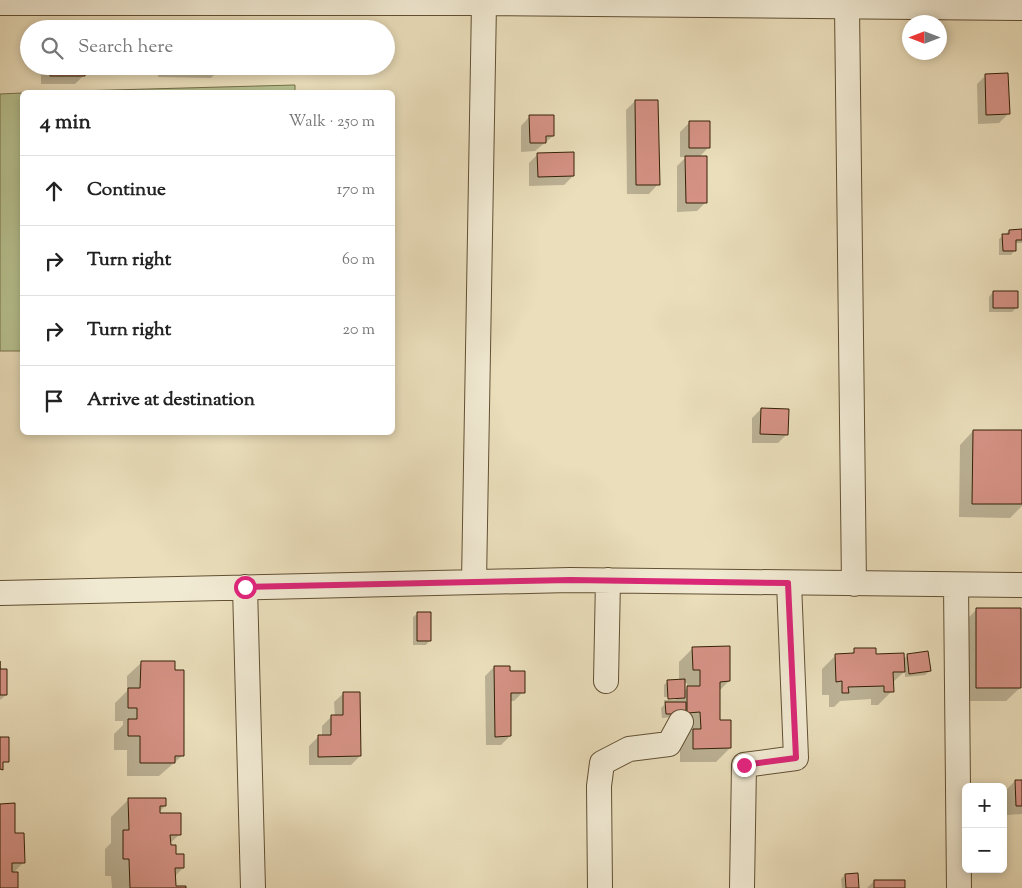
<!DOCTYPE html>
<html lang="en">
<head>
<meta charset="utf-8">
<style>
	body { margin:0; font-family:"Sorts Mill Goudy",serif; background:#f6f6f6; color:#222 }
	.controls { position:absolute; right:15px; bottom:15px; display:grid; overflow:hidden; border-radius:8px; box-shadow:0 2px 8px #0003 }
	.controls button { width:45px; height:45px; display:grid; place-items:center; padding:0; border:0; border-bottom:1px solid #e0e0e0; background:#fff; color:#222; font:25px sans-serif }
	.compass { position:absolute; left:902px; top:15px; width:45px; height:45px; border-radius:50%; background:#fff; box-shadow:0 2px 8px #0003; rotate:270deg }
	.stop { position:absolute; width:15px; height:15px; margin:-11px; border:4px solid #db2777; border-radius:50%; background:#fff }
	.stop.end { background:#db2777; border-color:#fff; box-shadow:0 1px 5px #0008 }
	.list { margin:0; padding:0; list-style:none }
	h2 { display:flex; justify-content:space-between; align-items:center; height:65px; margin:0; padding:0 20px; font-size:21px }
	h2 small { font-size:16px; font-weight:400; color:#767676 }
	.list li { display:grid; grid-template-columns:32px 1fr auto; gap:15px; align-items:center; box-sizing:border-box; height:70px; padding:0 20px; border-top:1px solid #e0e0e0 }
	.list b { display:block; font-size:19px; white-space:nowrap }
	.list em { font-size:16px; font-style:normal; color:#767676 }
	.icon { flex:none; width:28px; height:28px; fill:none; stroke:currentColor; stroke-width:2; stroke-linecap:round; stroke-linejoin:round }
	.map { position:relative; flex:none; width:1022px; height:888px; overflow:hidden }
	.search { position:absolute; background:#fff; box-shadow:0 2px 8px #0003; left:20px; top:20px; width:375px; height:55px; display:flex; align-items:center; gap:12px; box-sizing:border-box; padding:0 18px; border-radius:28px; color:#767676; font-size:19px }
	.panel { position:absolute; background:#fff; box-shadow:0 2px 8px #0003; left:20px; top:90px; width:375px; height:345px; border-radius:8px }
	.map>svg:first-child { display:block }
	.green { fill:#b7c190; stroke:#76714b }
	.shadow { fill:#0003; fill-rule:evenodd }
	.building { fill:#d59285; stroke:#342106 }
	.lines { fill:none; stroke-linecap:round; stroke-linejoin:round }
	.minor-casing { stroke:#625033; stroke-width:26 }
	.minor { stroke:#f1ead3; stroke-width:24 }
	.route { stroke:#db2777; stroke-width:6 }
</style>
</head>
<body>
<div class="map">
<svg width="1022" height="888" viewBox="0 0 1022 888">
	<rect width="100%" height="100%" fill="#eadebb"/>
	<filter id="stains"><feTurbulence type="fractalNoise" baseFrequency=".004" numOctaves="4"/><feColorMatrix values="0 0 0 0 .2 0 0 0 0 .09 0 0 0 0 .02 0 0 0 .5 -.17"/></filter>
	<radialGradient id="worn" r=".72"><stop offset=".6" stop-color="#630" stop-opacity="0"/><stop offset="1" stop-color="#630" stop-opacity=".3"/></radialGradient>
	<!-- green -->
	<path class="green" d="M295,85V92H38Z
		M22,93V351H0V94Z"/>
	<!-- shadow -->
	<path class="shadow" d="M41,66H84V75L75,84H41Z
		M159,66H221V68L211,78L158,77Z
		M986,75L1008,114L999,123L978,124L977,84Z
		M635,101L658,184L649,194H627L626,110Z
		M530,116L553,136L535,151L521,152V126Z
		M690,122L708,148L699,157L706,202L697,211L677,212V166L686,157H680V132Z
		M538,154L573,176L564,185L529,186V163Z
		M1009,231H1022V243H1015V250L1011,255H999V239Z
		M993,292L1017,307L1012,312H989V297Z
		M761,409L787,434L778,443H752V418Z
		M973,431L1022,432V506L1010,518L959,517L960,445Z
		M977,609L1020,688L1006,701H963V623Z
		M418,613L430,640L426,645H413V617Z
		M693,648L729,681L719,691V721L730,748L716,762H680V745L687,737V726L674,717L662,718L661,708L667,702H664V700H675L678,697H664V685L668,681H679V662ZM683,683H687V688L684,691Z
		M855,650L875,655L903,659L908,655L930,671L925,675L905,677V671L892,683V691L878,705H871V699L840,701L834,707H829V695H822V669L836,655L851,654Z
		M141,663L183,755L159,776H127V750H114V734L123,725V721H115V703L127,691V676Z
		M494,667L523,692L514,701H510V736L501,745H486L485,676Z
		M0,670L6,695L0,700Z
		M344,693L360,756L351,765H309V746L318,737H322V726L331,717H335L334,702Z
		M1015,781H1022V814L1007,815L1006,790Z
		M129,799L165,806L157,814L180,834L169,844L183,868L174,877V887L185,888H112L111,876H105V849L111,843V817Z
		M0,805L14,834L23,863L13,873L16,888H0Z
		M845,875L857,888H842L841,879Z
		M874,881L904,888H867Z"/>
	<!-- building -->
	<path class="building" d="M50,66H85V76H50Z
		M167,66H222V69H167Z
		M1008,73L1010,114L986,115L985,74Z
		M635,100H658L660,185H636Z
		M529,115H554V136H546V143H530Z
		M689,121H710V148H689Z
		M574,152V176L538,177L537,153Z
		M685,156H707V203H686Z
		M1022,229V240H1016V251H1003L1002,234H1009V230Z
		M993,291H1018V308H993Z
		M761,408L789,409L788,435L760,434Z
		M973,430H1022V504H972Z
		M976,608H1021V688H976Z
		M417,612H431V641H417Z
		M730,646V681L720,682V720H731V748L693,749V729H701L700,712L687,713V686H700V670H693L692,647Z
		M854,648H876V654L904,653L905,672H893L894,692H884V686L848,687L849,693H842V681L836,682L835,654L854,653Z
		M928,651L931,671L909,674L907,654Z
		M0,661V669H7V695H0Z
		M141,661H175V670H184V756H175V763H140V736H128V719H137V708H128V688H140Z
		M494,666H510V671H525V693H511V736L495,737Z
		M685,679V698L668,699L667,680Z
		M343,692H360L361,756L318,757V735H331V715H343Z
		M665,702H686V714H666Z
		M0,737H9V762H3V770L0,769Z
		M1015,780H1022V806H1016Z
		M128,798H166V806H160V813H181V835H170L171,845H176V854H184V868H175L176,886H186V888H130L129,859H123V830H129Z
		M15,803V833H24L25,863H12V872H18V888H0V804Z
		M858,873L859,888H846L845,874Z
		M874,880H905V888H874Z"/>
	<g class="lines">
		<!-- minor casing -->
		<g class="minor-casing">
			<path id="minor" d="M0,3H484L1022,8
				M847,7L854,584
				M474,582L484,3
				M956,585L959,888
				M245,587L253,888
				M0,593L570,580L1022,585
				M606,681L608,580
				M600,888L599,786L602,763L629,749L669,744L681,722
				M742,888L744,765L796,758L789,583"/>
		</g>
		<!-- minor -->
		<use href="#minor" class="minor"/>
	</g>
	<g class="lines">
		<!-- route -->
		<path class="route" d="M245,587L570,580L788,583L796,758L744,765"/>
	</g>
	<rect width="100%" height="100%" filter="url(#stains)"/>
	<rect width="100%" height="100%" fill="url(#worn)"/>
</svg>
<div class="controls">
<button>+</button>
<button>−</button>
</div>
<svg class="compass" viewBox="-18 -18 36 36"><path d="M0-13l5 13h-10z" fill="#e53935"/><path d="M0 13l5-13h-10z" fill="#767676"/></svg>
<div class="stop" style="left:245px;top:587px"></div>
<div class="stop end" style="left:744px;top:765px"></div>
<div class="search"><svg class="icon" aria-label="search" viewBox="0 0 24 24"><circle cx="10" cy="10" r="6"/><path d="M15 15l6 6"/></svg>Search here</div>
<section class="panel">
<h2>4 min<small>Walk · 250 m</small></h2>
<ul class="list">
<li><svg class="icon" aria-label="ahead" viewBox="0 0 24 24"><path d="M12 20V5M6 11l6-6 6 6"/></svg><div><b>Continue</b></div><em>170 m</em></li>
<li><svg class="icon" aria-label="right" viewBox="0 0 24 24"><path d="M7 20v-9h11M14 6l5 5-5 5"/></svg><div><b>Turn right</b></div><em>60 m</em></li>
<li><svg class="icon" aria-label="right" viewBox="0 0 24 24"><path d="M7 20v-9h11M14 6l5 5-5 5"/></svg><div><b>Turn right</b></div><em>20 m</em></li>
<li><svg class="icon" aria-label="arrive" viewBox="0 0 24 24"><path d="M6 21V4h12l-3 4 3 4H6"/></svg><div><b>Arrive at destination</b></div></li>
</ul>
</section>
</div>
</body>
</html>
